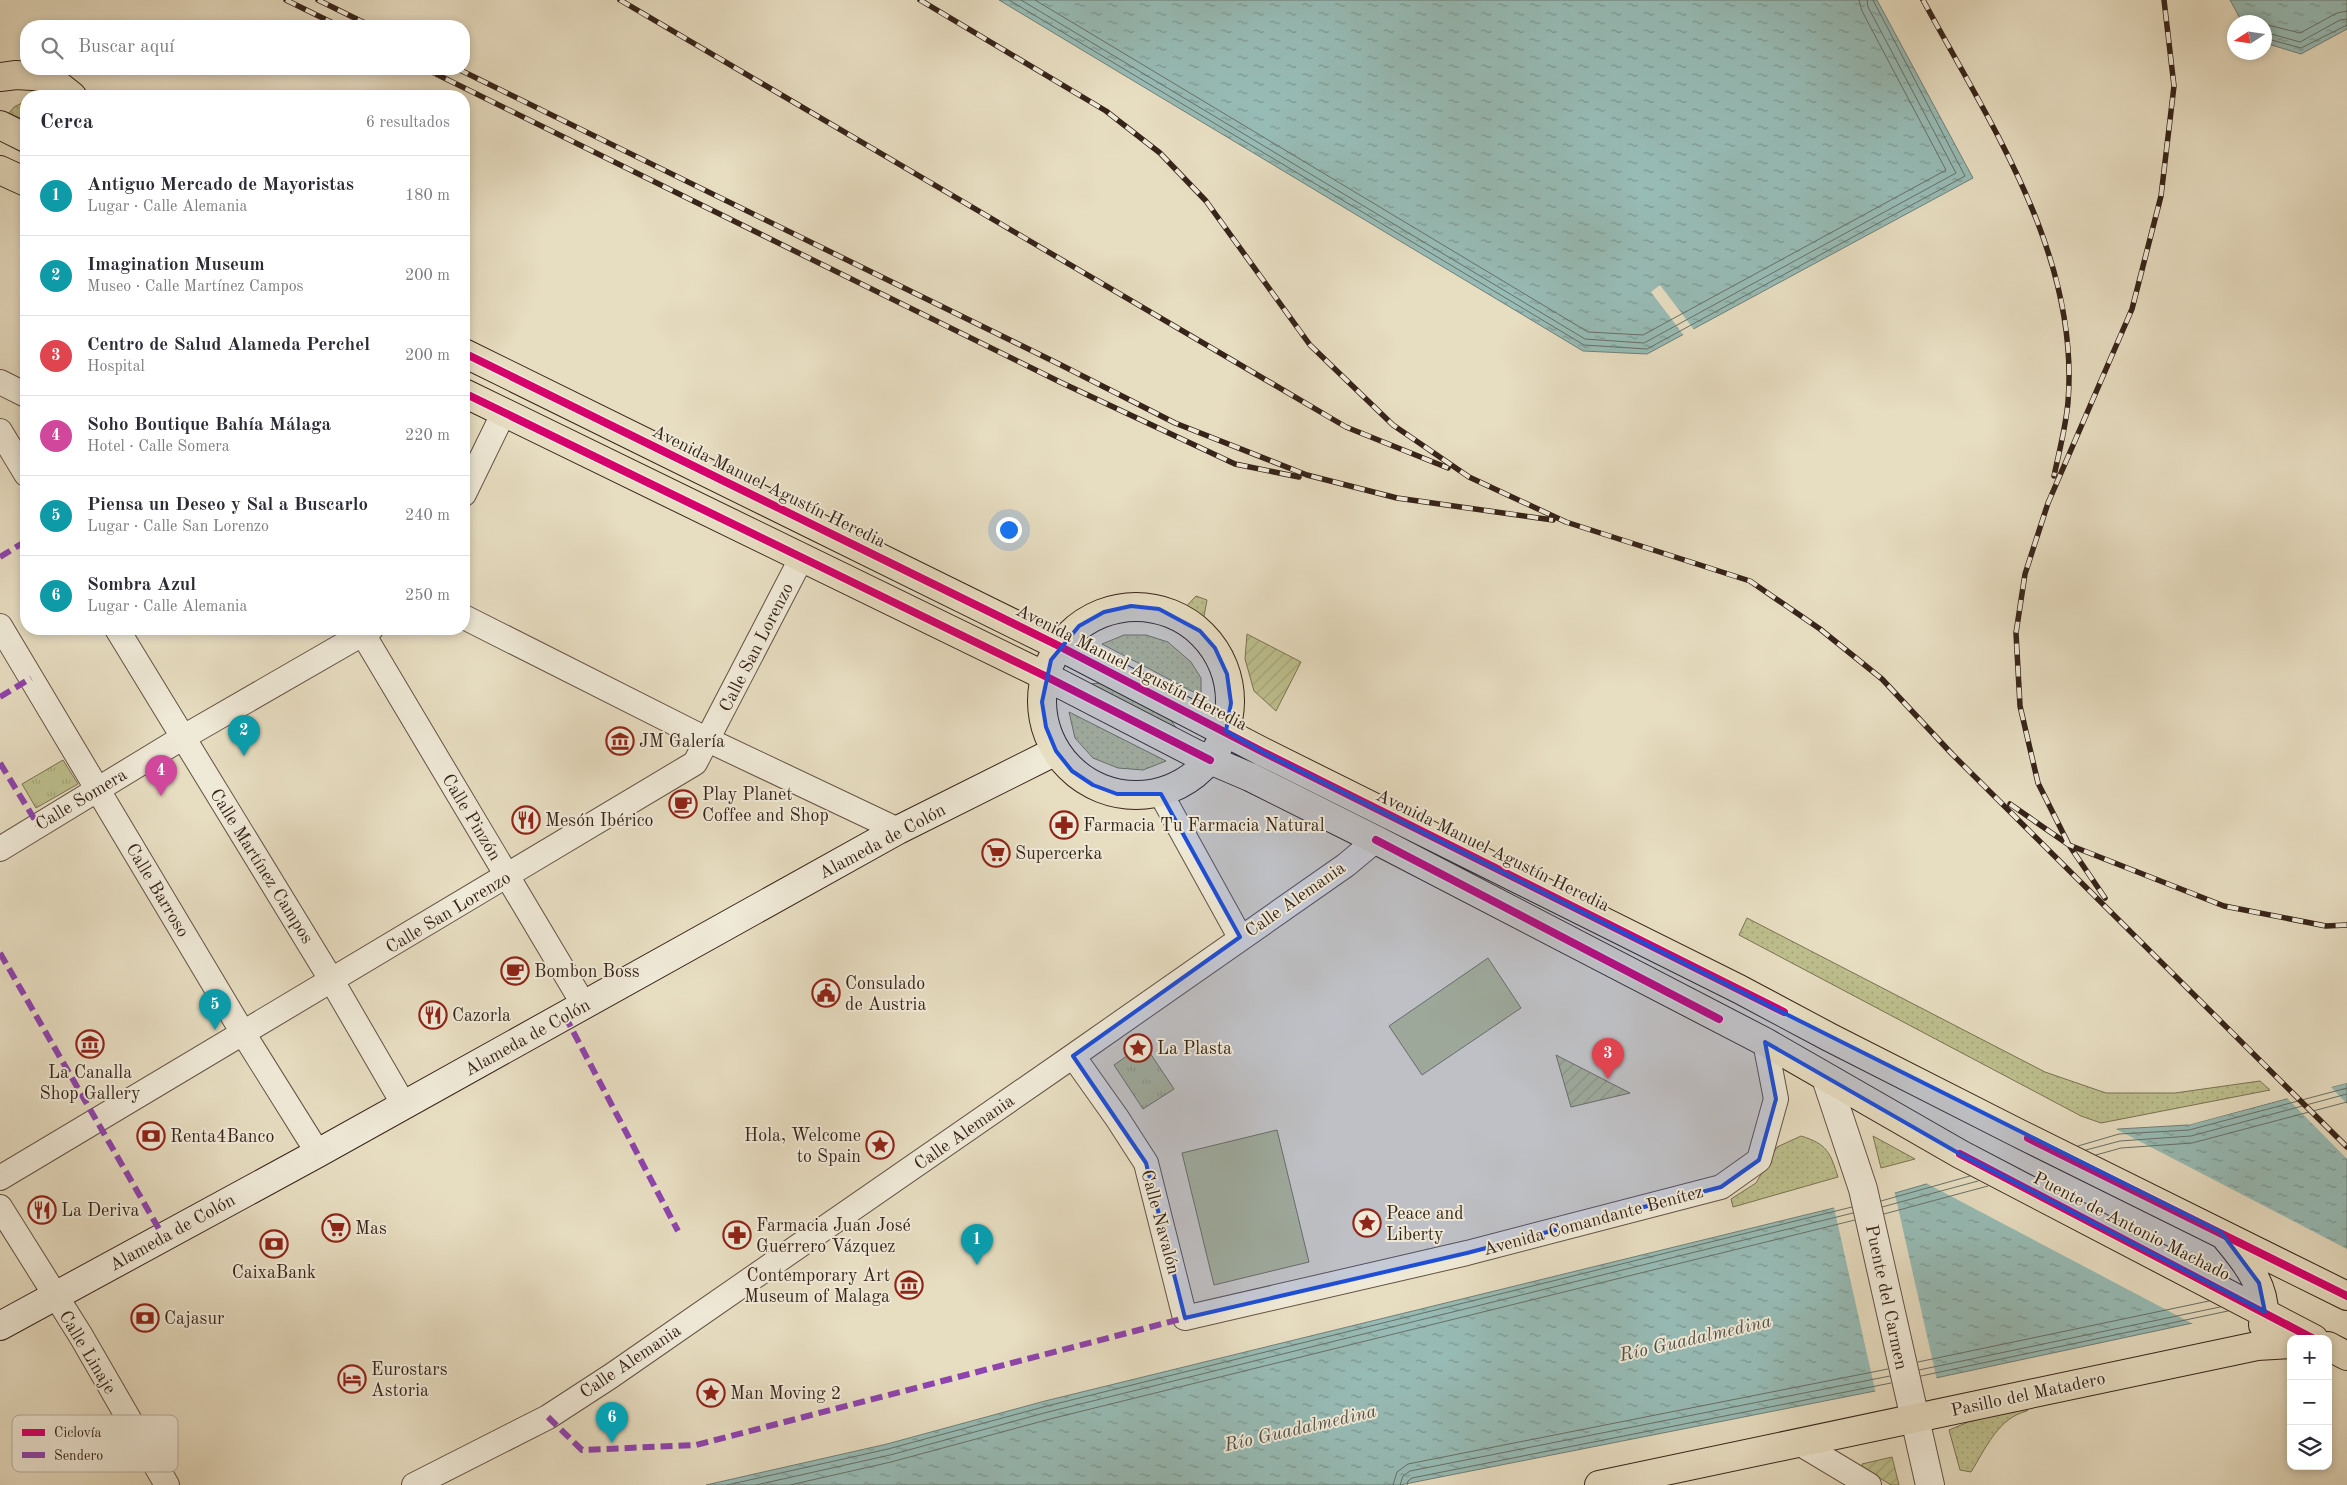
<!DOCTYPE html>
<html lang="es">
<head>
<meta charset="utf-8">
<style>
	body { margin:0; font-family:"Old Standard TT",serif; background:#f2f2f3; color:#2b2b33 }
	.controls { position:absolute; right:15px; bottom:15px; display:grid; overflow:hidden; border-radius:10px; box-shadow:0 2px 8px #0003 }
	.controls button { width:45px; height:45px; display:grid; place-items:center; padding:0; border:0; border-bottom:1px solid #e1e1e2; background:#fff; color:#2b2b33; font:25px sans-serif }
	.compass { position:absolute; left:2227px; top:15px; width:45px; height:45px; border-radius:50%; background:#fff; box-shadow:0 2px 8px #0003; rotate:258deg }
	.you { position:absolute; left:1008px; top:529px; width:18px; height:18px; margin:-12px; border:4px solid #fff; border-radius:50%; background:#1a73e8; box-shadow:0 0 0 8px #1a73e833 }
	.badge { display:grid; place-items:center; width:32px; height:32px; border-radius:50%; background:#d93025; color:#fff; font-size:16px; font-weight:700 }
	.pin { position:absolute; translate:-50% -41px; filter:drop-shadow(0 1px 2px #0008) }
	.pin::after { content:''; position:absolute; top:26px; width:18px; height:15px; background:inherit; clip-path:polygon(0 0,100% 0,50% 100%) }
	.list { margin:0; padding:0; list-style:none }
	h2 { display:flex; justify-content:space-between; align-items:center; height:65px; margin:0; padding:0 20px; font-size:21px }
	h2 small { font-size:16px; font-weight:400; color:#7c7c81 }
	.list li { display:grid; grid-template-columns:32px 1fr auto; gap:15px; align-items:center; box-sizing:border-box; height:80px; padding:0 20px; border-top:1px solid #e1e1e2 }
	.list b { display:block; font-size:19px; white-space:nowrap }
	.list p { margin:0; font-size:16px; white-space:nowrap; color:#7c7c81 }
	.list em { font-size:16px; font-style:normal; color:#7c7c81 }
	.icon { flex:none; width:28px; height:28px; fill:none; stroke:currentColor; stroke-width:2; stroke-linecap:round; stroke-linejoin:round }
	.map { position:relative; flex:none; width:2347px; height:1485px; overflow:hidden }
	.search { position:absolute; background:#fff; box-shadow:0 2px 8px #0003; left:20px; top:20px; width:450px; height:55px; display:flex; align-items:center; gap:12px; box-sizing:border-box; padding:0 18px; border-radius:20px; color:#7c7c81; font-size:19px }
	.panel { position:absolute; background:#fff; box-shadow:0 2px 8px #0003; left:20px; top:90px; width:450px; height:545px; border-radius:20px }
	.map>svg:first-child { display:block }
	.grass { fill:url(#grass-dots); stroke:#7a7253 }
	.park { fill:url(#park-tufts); stroke:#7a7253 }
	.garden { fill:url(#garden-furrows); stroke:#7a7253 }
	.pitch { fill:#bdbf8d; stroke:#7a7253 }
	.water { fill:url(#water-ripples); stroke:#717f77 }
	.pier { fill:#e7ddc1 }
	.lines { fill:none; stroke-linecap:round; stroke-linejoin:round }
	.shore { stroke:#677067; stroke-width:1 }
	.minor-casing { stroke:#635243; stroke-width:26 }
	.tertiary-casing { stroke:#635243; stroke-width:30 }
	.secondary-casing { stroke:#372419; stroke-width:30 }
	.primary-casing { stroke:#372419; stroke-width:30 }
	.minor { stroke:#efe9d7; stroke-width:24 }
	.tertiary { stroke:#efe9d7; stroke-width:28 }
	.secondary { stroke:#efe9d7; stroke-width:28 }
	.primary { stroke:#e7ddc1; stroke-width:28 }
	.rail-casing { stroke:#372419; stroke-width:5.5 }
	.rail { stroke:#efe9d7; stroke-width:4; stroke-dasharray:11; stroke-linecap:butt }
	.quiet { stroke:#8e44ad; stroke-width:6; stroke-dasharray:12 6; stroke-linecap:butt }
	.cycleway-casing { stroke:#efe9d7; stroke-width:11 }
	.cycleway { stroke:#d6006c; stroke-width:8 }
	.marked { fill:#1d4ed8; fill-opacity:0.2; stroke:#1d4ed8; stroke-width:4; stroke-linejoin:round }
	.labels { text-anchor:middle; stroke-width:4; stroke-linejoin:round; paint-order:stroke }
	.street-label { font-size:18px; fill:#372419; stroke:#efe9d7 }
	.poi-label { font-size:18px; fill:#372419; stroke:#efe9d7; text-anchor:start }
	.water-label { font-size:19px; font-style:italic; fill:#545148; stroke:#efe9d7 }
	.key { fill:#efe9d7; stroke:#b8ae9e; stroke-width:1 }
	.key-label { font-size:14px; fill:#372419 }
</style>
</head>
<body>
<div class="map">
<svg width="2347" height="1485" viewBox="0 0 2347 1485">
	<defs>
		<pattern id="grass-dots" width="8" height="8" patternUnits="userSpaceOnUse" patternTransform="scale(1.25)"><rect width="8" height="8" fill="#bdbf8d"/><path d="M2 2h.1M6 6h.1" fill="none" stroke="#a3a479" stroke-width="1.8" stroke-linecap="round"/></pattern>
		<pattern id="park-tufts" width="24" height="20" patternUnits="userSpaceOnUse" patternTransform="scale(1.25)"><rect width="24" height="20" fill="#bdbf8d"/><path d="M3 7l-1-3M5 7V3M7 7l1-3M15 17l-1-3M17 17v-4M19 17l1-3" fill="none" stroke="#a3a479"/></pattern>
		<pattern id="garden-furrows" width="10" height="10" patternUnits="userSpaceOnUse" patternTransform="scale(1.25)"><rect width="10" height="10" fill="#bdbf8d"/><path d="M-1 1l2-2M0 10L10 0M9 11l2-2" fill="none" stroke="#a3a479"/></pattern>
		<pattern id="water-ripples" width="26" height="14" patternUnits="userSpaceOnUse" patternTransform="scale(1.25)"><rect width="26" height="14" fill="#97bbb5"/><path d="M2 4q2-2 4 0t4 0M15 11q2-2 4 0t4 0" fill="none" stroke="#7c9892"/></pattern>
	</defs>
	<rect width="100%" height="100%" fill="#e7ddc1"/>
	<filter id="stains"><feTurbulence type="fractalNoise" baseFrequency=".004" numOctaves="4"/><feColorMatrix values="0 0 0 0 .2 0 0 0 0 .09 0 0 0 0 .02 0 0 0 .5 -.17"/></filter>
	<radialGradient id="worn" r=".72"><stop offset=".6" stop-color="#630" stop-opacity="0"/><stop offset="1" stop-color="#630" stop-opacity=".3"/></radialGradient>
	<!-- grass -->
	<path class="grass" d="M22,103H26V121L9,113L14,107Z
		M1196,596L1207,600L1202,627L1181,612Z
		M1124,635H1146L1168,642L1191,662L1201,678V696L1102,644Z
		M1105,683L1168,716L1177,729H1160L1086,684Z
		M1069,712L1166,761L1143,770L1118,768L1093,758L1075,738Z
		M1747,918L2045,1072L2106,1093H2175L2260,1081L2270,1090L2101,1123L2081,1116L1739,935Z
		M1801,1136C1827,1144 1830,1152 1838,1177L1733,1207L1731,1199L1756,1183L1777,1147Z
		M1873,1136L1915,1159L1881,1168Z
		M2028,1408L2027,1411C1998,1418 1986,1448 1971,1472L1960,1470L1949,1430L1978,1418Z"/>
	<!-- park -->
	<path class="park" d="M63,760L78,784L36,808L22,784Z
		M1144,1044L1174,1089L1143,1109L1114,1065Z"/>
	<!-- garden -->
	<path class="garden" d="M1247,634L1301,662L1276,711L1254,691L1245,659Z
		M1556,1055L1630,1093L1571,1107Z
		M1892,1457L1899,1485H1891L1862,1467V1464Z"/>
	<!-- pitch -->
	<path class="pitch" d="M1488,958L1521,1008L1422,1075L1389,1026Z
		M1277,1130L1309,1262L1214,1285L1182,1153Z"/>
	<!-- water -->
	<path class="water" d="M999,0H1877L1973,178L1647,354L1583,351Z
		M2230,0H2347V29L2301,54L2265,43L2264,22H2242Z
		M2347,1083V1290L1875,1391L1400,1485H706L887,1444L1045,1401L1895,1193L2118,1129L2188,1125Z"/>
	<!-- pier -->
	<path class="pier" d="M1660,285L1695,331L1685,337L1651,292Z
		M2347,1080V1083L2331,1087L2347,1104V1159L2287,1098L2188,1125L2189,1122Z
		M2114,1128L2347,1249V1293L2197,1326L1924,1182Z
		M1894,1190L1937,1380L1876,1394L1833,1203Z"/>
	<g class="lines">
		<!-- shore -->
		<path class="shore" d="M1009,0L1584,345L1647,349L1965,176L1873,0
			M1021,0L1585,339L1644,343L1956,173L1868,7L1867,0
			M1035,0L1588,332L1643,335L1946,170L1862,11L1859,0
			M2264,24L2300,33L2337,13L2347,11
			M2264,32L2300,42L2340,20L2347,19
			M2264,38L2301,48L2347,25
			M2078,1146L2119,1134L2189,1130L2347,1088
			M2086,1150L2120,1141L2191,1136L2347,1094
			M2096,1155L2121,1148L2192,1143L2347,1102
			M1881,1201L1970,1176
			M1882,1207L1978,1181
			M1884,1214L1988,1186
			M1918,1362L2209,1301
			M1919,1370L2220,1307
			M1921,1376L2228,1311
			M727,1485L888,1449L1047,1406L1852,1207
			M756,1485L890,1455L1048,1412L1853,1213
			M790,1485L891,1462L1050,1419L1855,1220
			M1393,1485L1397,1472L1408,1464L1888,1369
			M1400,1485L1403,1476L1410,1471L1890,1376
			M1407,1485L1408,1481L1412,1478L1891,1383"/>
		<!-- minor casing -->
		<g class="minor-casing">
			<path id="minor" d="M0,382L26,395
				M0,431L26,474
				M464,494L504,412
				M464,617L708,740L898,830
				M0,626L243,1033L318,1153
				M117,629L332,981L404,1105
				M360,629L584,1005
				M1161,794L1240,937
				M0,849L182,738L371,629
				M1073,1056L1117,1118L1146,1163L1185,1318L1467,1253L1721,1187L1759,1160L1776,1099L1765,1042
				M0,1178L695,763L802,557
				M0,1207L81,1336L167,1485
				M1799,1443L1869,1485
				M414,1485L548,1417L611,1376L1073,1056L1346,865L1376,840"/>
		</g>
		<!-- tertiary casing -->
		<g class="tertiary-casing">
			<path id="tertiary" d="M1826,1078L1863,1189L1930,1485"/>
		</g>
		<!-- secondary casing -->
		<g class="secondary-casing">
			<path id="secondary" d="M0,1326L318,1153L898,830L1056,751"/>
		</g>
		<!-- primary casing -->
		<g class="primary-casing">
			<path id="primary" d="M0,77L16,75L48,77L72,96
				M0,125L26,138
				M0,170L26,182
				M464,353L1059,646L1263,752L1739,989L1829,1037L2018,1133L2347,1296
				M464,393L1045,676L1196,754L1250,777L1376,840L1765,1042L1960,1154L2314,1339
				M1042 701a94 94 0 1 1 188 0a94 94 0 1 1-188 0Z
				M2227,1239C2248,1264 2269,1291 2263,1325
				M2328,1346L2347,1356
				M1599,1485L2257,1346L2291,1344"/>
		</g>
		<!-- minor -->
		<use href="#minor" class="minor"/>
		<!-- tertiary -->
		<use href="#tertiary" class="tertiary"/>
		<!-- secondary -->
		<use href="#secondary" class="secondary"/>
		<!-- primary -->
		<use href="#primary" class="primary"/>
		<!-- rail casing -->
		<g class="rail-casing">
			<path id="rail" d="M286,0L339,26
				M318,0L371,26
				M620,0L1346,427L1448,468
				M920,0L1106,111L1160,153L1206,201L1310,345L1393,425L1469,477L1566,522L1750,581L1820,629L1882,679L1952,754L2347,1147
				M1923,0C1990,124 2080,255 2068,402C2066,426 2059,452 2054,476
				M426,69L1060,382L1235,464L1299,477
				M458,69L1061,365L1175,423L1307,475L1397,498L1553,520
				M2010,804L2069,845L2224,906L2326,926L2347,925
				M2105,898L2069,845L2038,783L2020,706L2016,633L2025,574L2048,503L2132,309L2161,196L2174,86L2164,0"/>
		</g>
		<!-- rail -->
		<use href="#rail" class="rail"/>
		<!-- quiet -->
		<path class="quiet" d="M0,557L26,541
			M0,697L31,678
			M0,763L38,825
			M0,953L163,1236
			M565,1016L678,1231
			M548,1417L582,1450L696,1445L1185,1318"/>
		<!-- cycleway casing -->
		<g class="cycleway-casing">
			<path id="cycleway" d="M464,353L1059,646L1263,752L1784,1012
				M464,393L1045,676L1210,760
				M1376,840L1719,1019
				M2028,1138L2347,1296
				M1960,1154L2314,1339"/>
		</g>
		<!-- cycleway -->
		<use href="#cycleway" class="cycleway"/>
	</g>
	<!-- marked area -->
	<path class="marked" d="M1131,606L1159,609L1200,631L1215,648L1227,674L1231,703L1226,731L1263,752L2221,1232L2259,1283L2265,1312L1960,1154L1765,1042L1776,1099L1759,1160L1721,1187L1467,1253L1185,1318L1146,1163L1073,1056L1240,937L1161,794H1117L1093,785L1072,771L1056,751L1046,727L1042,702L1051,660L1079,626L1104,612Z"/>
	<!-- icons -->
	<defs>
		<g id="museum-ring" transform="scale(1.4375)"><circle r="9.5" fill="#efe9d7" stroke="#8f2418" stroke-width="1.5"/><path d="M0-6L6-3V-2H-6V-3ZM-5-1h2V3h-2ZM-1-1h2V3h-2ZM3-1h2V3H3ZM-6 4H6V6H-6Z" fill="#8f2418"/></g>
		<g id="cafe-ring" transform="scale(1.4375)"><circle r="9.5" fill="#efe9d7" stroke="#8f2418" stroke-width="1.5"/><path d="M-5.5-4.5H6V0H3Q3 3.5 0 3.5H-2.5Q-5.5 3.5-5.5 0ZM3-3.2v2h1.7v-2ZM-6 4.5H4V6H-6Z" fill="#8f2418"/></g>
		<g id="restaurant-ring" transform="scale(1.4375)"><circle r="9.5" fill="#efe9d7" stroke="#8f2418" stroke-width="1.5"/><path d="M-5-6h1v4h1v-4h1v4h1v-4h1v5L-1.5 .5V6h-2V.5L-5-1ZM5-6V6H3V1.5H1.5Q1.5-4 5-6Z" fill="#8f2418"/></g>
		<g id="pharmacy-ring" transform="scale(1.4375)"><circle r="9.5" fill="#efe9d7" stroke="#8f2418" stroke-width="1.5"/><path d="M-2-6h4v4h4v4h-4v4h-4v-4h-4v-4h4Z" fill="#8f2418"/></g>
		<g id="supermarket-ring" transform="scale(1.4375)"><circle r="9.5" fill="#efe9d7" stroke="#8f2418" stroke-width="1.5"/><path d="M-6-5.5h2.5l.6 2H6L4.5 2H-2.5L-4.4-4H-6ZM-1.5 3.2a1.3 1.3 0 1 0 .1 0ZM3 3.2a1.3 1.3 0 1 0 .1 0Z" fill="#8f2418"/></g>
		<g id="civic-ring" transform="scale(1.4375)"><circle r="9.5" fill="#efe9d7" stroke="#8f2418" stroke-width="1.5"/><path d="M-.6-6.5H3V-4.5H.6V-3L4-1V1h2V6H-6V1h2V-1L-.6-3ZM-1.2 2.5V6h2.4V2.5Z" fill="#8f2418"/></g>
		<g id="sight-ring" transform="scale(1.4375)"><circle r="9.5" fill="#efe9d7" stroke="#8f2418" stroke-width="1.5"/><path d="M0-6L1.8-2.2L6-1.7L2.9 1.2L3.7 5.4L0 3.3L-3.7 5.4L-2.9 1.2L-6-1.7L-1.8-2.2Z" fill="#8f2418"/></g>
		<g id="bank-ring" transform="scale(1.4375)"><circle r="9.5" fill="#efe9d7" stroke="#8f2418" stroke-width="1.5"/><path d="M-6-4H6V4H-6ZM0-2.3a2.3 2.3 0 1 0 0 4.6a2.3 2.3 0 1 0 0-4.6Z" fill="#8f2418"/></g>
		<g id="hotel-ring" transform="scale(1.4375)"><circle r="9.5" fill="#efe9d7" stroke="#8f2418" stroke-width="1.5"/><path d="M-6-4.5h1.5V1H6V5H4.5V3h-9V5H-6ZM-4 0a1.8 1.8 0 1 1 3.6 0ZM.5 0V-2.5h3Q6-2.5 6 0Z" fill="#8f2418"/></g>
	</defs>
	<g fill-rule="evenodd">
		<use href="#museum-ring" x="620" y="741"/>
		<use href="#cafe-ring" x="683" y="804"/>
		<use href="#restaurant-ring" x="526" y="820"/>
		<use href="#pharmacy-ring" x="1064" y="825"/>
		<use href="#supermarket-ring" x="996" y="853"/>
		<use href="#cafe-ring" x="515" y="971"/>
		<use href="#civic-ring" x="826" y="993"/>
		<use href="#restaurant-ring" x="433" y="1015"/>
		<use href="#museum-ring" x="90" y="1044"/>
		<use href="#sight-ring" x="1138" y="1048"/>
		<use href="#bank-ring" x="151" y="1136"/>
		<use href="#sight-ring" x="880" y="1145"/>
		<use href="#restaurant-ring" x="42" y="1210"/>
		<use href="#sight-ring" x="1367" y="1223"/>
		<use href="#supermarket-ring" x="336" y="1228"/>
		<use href="#pharmacy-ring" x="737" y="1235"/>
		<use href="#bank-ring" x="274" y="1244"/>
		<use href="#museum-ring" x="909" y="1285"/>
		<use href="#bank-ring" x="145" y="1318"/>
		<use href="#hotel-ring" x="352" y="1379"/>
		<use href="#sight-ring" x="711" y="1393"/>
	</g>
	<g class="labels">
		<!-- street labels -->
		<g class="street-label">
			<text transform="translate(769 486) rotate(26)" y="6">Avenida Manuel Agustín Heredia</text>
			<text transform="translate(756 647) rotate(-63)" y="6">Calle San Lorenzo</text>
			<text transform="translate(1132 667) rotate(27)" y="6">Avenida Manuel Agustín Heredia</text>
			<text transform="translate(81 799) rotate(-31)" y="6">Calle Somera</text>
			<text transform="translate(472 817) rotate(59)" y="6">Calle Pinzón</text>
			<text transform="translate(882 841) rotate(-28)" y="6">Alameda de Colón</text>
			<text transform="translate(1493 850) rotate(26)" y="6">Avenida Manuel Agustín Heredia</text>
			<text transform="translate(262 866) rotate(58)" y="6">Calle Martínez Campos</text>
			<text transform="translate(158 890) rotate(59)" y="6">Calle Barroso</text>
			<text transform="translate(1295 899) rotate(-35)" y="6">Calle Alemania</text>
			<text transform="translate(448 912) rotate(-31)" y="6">Calle San Lorenzo</text>
			<text transform="translate(527 1037) rotate(-29)" y="6">Alameda de Colón</text>
			<text transform="translate(964 1132) rotate(-35)" y="6">Calle Alemania</text>
			<text transform="translate(1593 1220) rotate(-15)" y="6">Avenida Comandante Benítez</text>
			<text transform="translate(1161 1222) rotate(75)" y="6">Calle Navalón</text>
			<text transform="translate(2132 1226) rotate(27)" y="6">Puente de Antonio Machado</text>
			<text transform="translate(172 1232) rotate(-29)" y="6">Alameda de Colón</text>
			<text transform="translate(1887 1297) rotate(78)" y="6">Puente del Carmen</text>
			<text transform="translate(88 1352) rotate(59)" y="6">Calle Linaje</text>
			<text transform="translate(630 1361) rotate(-34)" y="6">Calle Alemania</text>
			<text transform="translate(2028 1394) rotate(-12)" y="6">Pasillo del Matadero</text>
		</g>
		<!-- poi labels -->
		<g class="poi-label">
			<text x="639" y="747">JM Galería</text>
			<text x="702" y="800">Play Planet<tspan x="702" dy="21">Coffee and Shop</tspan></text>
			<text x="545" y="826">Mesón Ibérico</text>
			<text x="1083" y="831">Farmacia Tu Farmacia Natural</text>
			<text x="1015" y="859">Supercerka</text>
			<text x="534" y="977">Bombon Boss</text>
			<text x="845" y="989">Consulado<tspan x="845" dy="21">de Austria</tspan></text>
			<text x="452" y="1021">Cazorla</text>
			<text x="1157" y="1054">La Plasta</text>
			<text x="90" y="1078" text-anchor="middle">La Canalla<tspan x="90" dy="21">Shop Gallery</tspan></text>
			<text x="861" y="1141" text-anchor="end">Hola, Welcome<tspan x="861" dy="21">to Spain</tspan></text>
			<text x="170" y="1142">Renta4Banco</text>
			<text x="61" y="1216">La Deriva</text>
			<text x="1386" y="1219">Peace and<tspan x="1386" dy="21">Liberty</tspan></text>
			<text x="756" y="1231">Farmacia Juan José<tspan x="756" dy="21">Guerrero Vázquez</tspan></text>
			<text x="355" y="1234">Mas</text>
			<text x="274" y="1278" text-anchor="middle">CaixaBank</text>
			<text x="890" y="1281" text-anchor="end">Contemporary Art<tspan x="890" dy="21">Museum of Malaga</tspan></text>
			<text x="164" y="1324">Cajasur</text>
			<text x="371" y="1375">Eurostars<tspan x="371" dy="21">Astoria</tspan></text>
			<text x="730" y="1399">Man Moving 2</text>
		</g>
		<!-- water labels -->
		<g class="water-label">
			<text transform="translate(1695 1337) rotate(-13)" y="7">Río Guadalmedina</text>
			<text transform="translate(1300 1427) rotate(-13)" y="7">Río Guadalmedina</text>
		</g>
	</g>
	<!-- legend -->
	<rect x="12" y="1415" width="166" height="57" rx="8" class="key"/>
	<rect x="22" y="1429" width="23" height="7" fill="#d6006c"/>
	<rect x="22" y="1452" width="23" height="6" fill="#8e44ad"/>
	<g class="key-label">
		<text x="54" y="1437">Ciclovía</text>
		<text x="54" y="1460">Sendero</text>
	</g>
	<rect width="100%" height="100%" filter="url(#stains)"/>
	<rect width="100%" height="100%" fill="url(#worn)"/>
</svg>
<div class="controls">
<button>+</button>
<button>−</button>
<button><svg class="icon" aria-label="layers" viewBox="0 0 24 24"><path d="M12 4l9 5-9 5-9-5zM3 14l9 5 9-5"/></svg></button>
</div>
<svg class="compass" viewBox="-18 -18 36 36"><path d="M0-13l5 13h-10z" fill="#e53935"/><path d="M0 13l5-13h-10z" fill="#7c7c81"/></svg>
<div class="you"></div>
<div class="pin badge" style="left:977px;top:1265px;background:#0f9aa8">1</div>
<div class="pin badge" style="left:244px;top:756px;background:#0f9aa8">2</div>
<div class="pin badge" style="left:1608px;top:1079px;background:#e0444e">3</div>
<div class="pin badge" style="left:161px;top:796px;background:#d1479c">4</div>
<div class="pin badge" style="left:215px;top:1030px;background:#0f9aa8">5</div>
<div class="pin badge" style="left:612px;top:1443px;background:#0f9aa8">6</div>
<div class="search"><svg class="icon" aria-label="search" viewBox="0 0 24 24"><circle cx="10" cy="10" r="6"/><path d="M15 15l6 6"/></svg>Buscar aquí</div>
<section class="panel">
<h2>Cerca<small>6 resultados</small></h2>
<ul class="list">
<li><span class="badge" style="background:#0f9aa8">1</span><div><b>Antiguo Mercado de Mayoristas</b><p>Lugar · Calle Alemania</p></div><em>180 m</em></li>
<li><span class="badge" style="background:#0f9aa8">2</span><div><b>Imagination Museum</b><p>Museo · Calle Martínez Campos</p></div><em>200 m</em></li>
<li><span class="badge" style="background:#e0444e">3</span><div><b>Centro de Salud Alameda Perchel</b><p>Hospital</p></div><em>200 m</em></li>
<li><span class="badge" style="background:#d1479c">4</span><div><b>Soho Boutique Bahía Málaga</b><p>Hotel · Calle Somera</p></div><em>220 m</em></li>
<li><span class="badge" style="background:#0f9aa8">5</span><div><b>Piensa un Deseo y Sal a Buscarlo</b><p>Lugar · Calle San Lorenzo</p></div><em>240 m</em></li>
<li><span class="badge" style="background:#0f9aa8">6</span><div><b>Sombra Azul</b><p>Lugar · Calle Alemania</p></div><em>250 m</em></li>
</ul>
</section>
</div>
</body>
</html>
